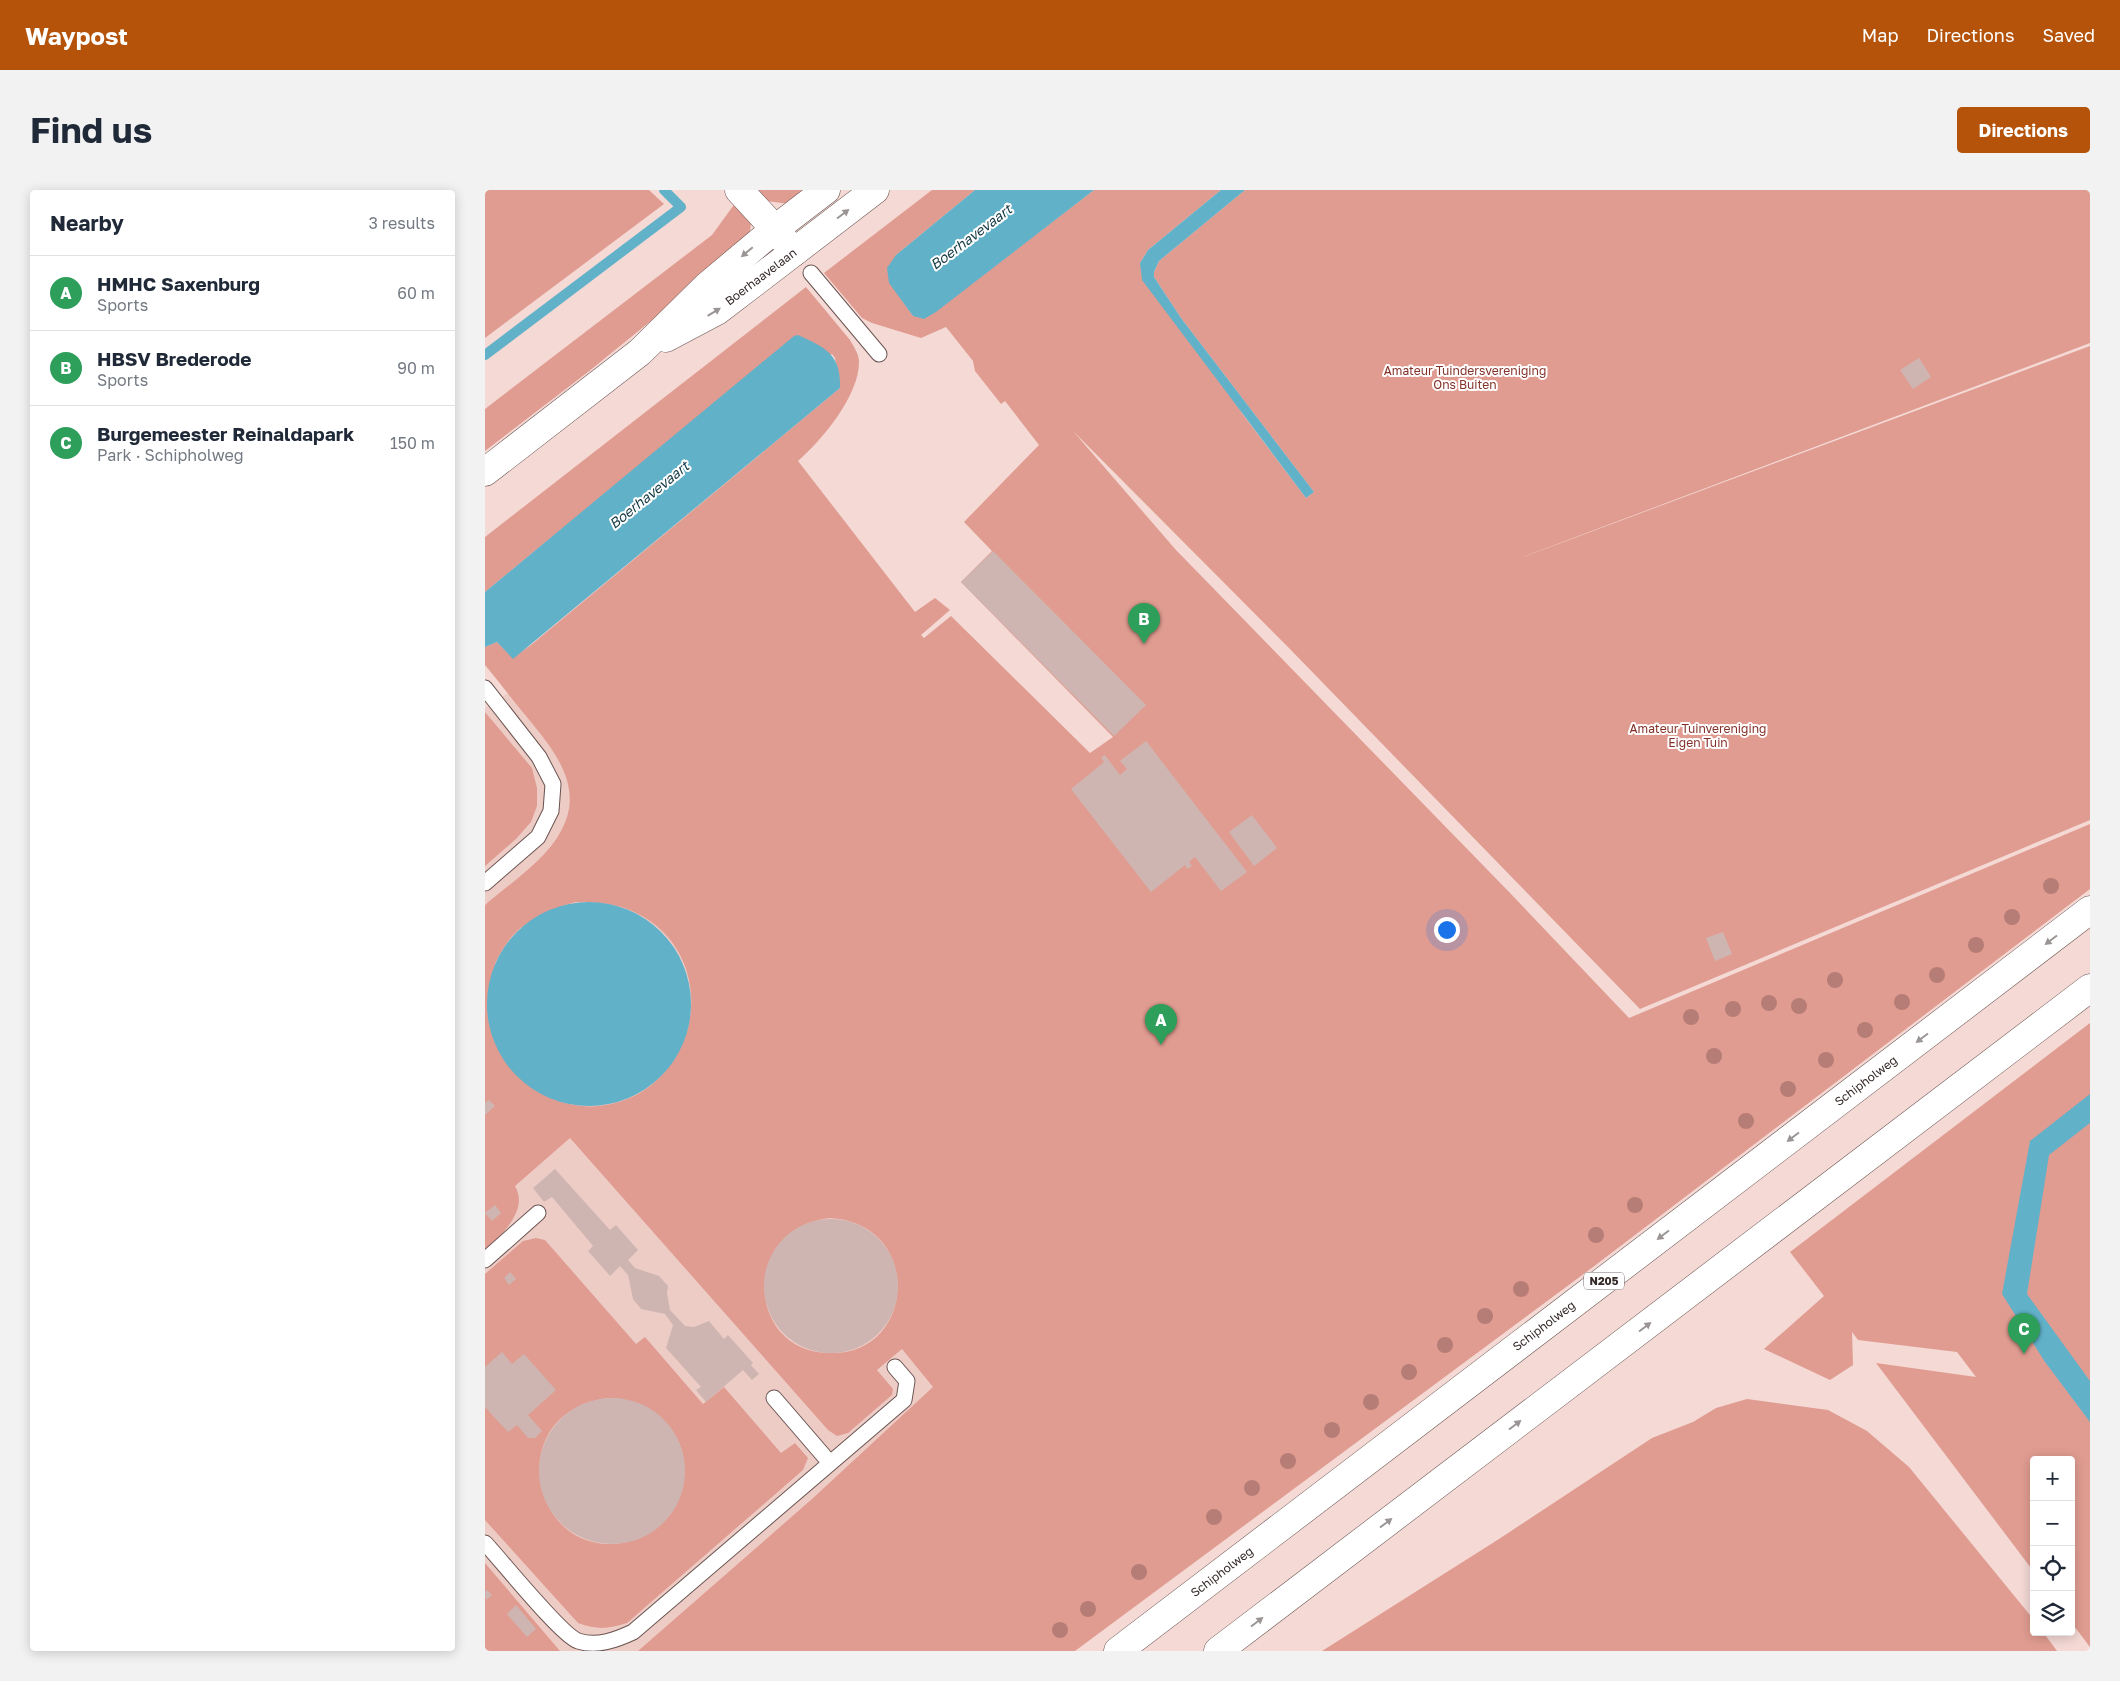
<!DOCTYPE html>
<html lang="en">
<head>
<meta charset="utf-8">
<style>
	body { margin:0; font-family:"Golos Text",sans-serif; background:#f2f2f3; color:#1f2937 }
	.controls { position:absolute; right:15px; bottom:15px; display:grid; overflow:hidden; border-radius:5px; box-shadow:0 2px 12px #0003 }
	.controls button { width:45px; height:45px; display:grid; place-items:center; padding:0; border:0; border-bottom:1px solid #e0e1e3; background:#fff; color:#1f2937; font:25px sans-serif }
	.you { position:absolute; left:961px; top:739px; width:18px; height:18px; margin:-12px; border:4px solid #fff; border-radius:50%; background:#1a73e8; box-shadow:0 0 0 8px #1a73e833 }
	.badge { display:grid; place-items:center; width:32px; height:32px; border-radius:50%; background:#b45309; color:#fff; font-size:16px; font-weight:700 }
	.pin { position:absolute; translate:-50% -41px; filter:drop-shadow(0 1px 2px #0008) }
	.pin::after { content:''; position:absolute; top:26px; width:18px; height:15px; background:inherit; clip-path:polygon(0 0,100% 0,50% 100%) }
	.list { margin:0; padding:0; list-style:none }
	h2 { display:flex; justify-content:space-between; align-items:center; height:65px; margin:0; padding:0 20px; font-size:21px }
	h2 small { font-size:16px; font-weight:400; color:#747a83 }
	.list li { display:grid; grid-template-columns:32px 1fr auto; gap:15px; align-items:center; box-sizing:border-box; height:75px; padding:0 20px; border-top:1px solid #e0e1e3 }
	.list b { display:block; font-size:19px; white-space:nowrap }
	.list p { margin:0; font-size:16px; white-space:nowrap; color:#747a83 }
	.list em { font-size:16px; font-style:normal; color:#747a83 }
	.icon { flex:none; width:28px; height:28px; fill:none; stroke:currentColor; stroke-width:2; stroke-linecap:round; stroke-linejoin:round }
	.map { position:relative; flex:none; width:1605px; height:1461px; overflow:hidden; border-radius:5px }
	header { display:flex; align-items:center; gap:30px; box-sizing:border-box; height:70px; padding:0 25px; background:#b45309; color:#fff }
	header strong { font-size:24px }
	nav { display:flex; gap:28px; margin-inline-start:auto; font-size:18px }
	.intro { display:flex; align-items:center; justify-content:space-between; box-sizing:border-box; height:120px; padding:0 30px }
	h1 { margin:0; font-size:35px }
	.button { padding:12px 22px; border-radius:5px; background:#b45309; color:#fff; font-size:18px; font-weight:700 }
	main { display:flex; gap:30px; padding:0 30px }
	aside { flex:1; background:#fff; border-radius:5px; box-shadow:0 2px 12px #0003 }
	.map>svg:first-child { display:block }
	.built { fill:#eeccc6 }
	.green { fill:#e09c91; fill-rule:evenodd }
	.water { fill:#61b1c9 }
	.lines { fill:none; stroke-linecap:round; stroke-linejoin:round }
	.stream { stroke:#61b1c9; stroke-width:10 }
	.building { fill:#cfb5b1 }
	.service-casing { stroke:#6a5451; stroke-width:17 }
	.minor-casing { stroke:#6a5451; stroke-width:29 }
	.secondary-casing { stroke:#6a5451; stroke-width:29 }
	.trunk-casing { stroke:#6a5451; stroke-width:29 }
	.service { stroke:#fff; stroke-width:15 }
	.minor { stroke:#fff; stroke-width:28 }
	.secondary { stroke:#fff; stroke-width:28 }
	.trunk { stroke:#fff; stroke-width:28 }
	.tree { fill:#b67d76 }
	.oneway { fill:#9a9594 }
	.labels { text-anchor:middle; stroke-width:4; stroke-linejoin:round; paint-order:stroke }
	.shield { fill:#fff; stroke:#726b69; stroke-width:1 }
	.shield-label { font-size:11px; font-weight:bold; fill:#352b29 }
	.street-label { font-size:12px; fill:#352b29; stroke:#fff }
	.park-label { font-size:12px; fill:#833128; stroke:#fff }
	.water-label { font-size:14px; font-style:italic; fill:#143a45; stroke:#fff }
</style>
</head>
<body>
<header>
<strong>Waypost</strong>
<nav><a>Map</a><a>Directions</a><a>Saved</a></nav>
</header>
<div class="intro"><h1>Find us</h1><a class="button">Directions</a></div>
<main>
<aside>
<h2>Nearby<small>3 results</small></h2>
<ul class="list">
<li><span class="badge" style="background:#2e9e5b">A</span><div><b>HMHC Saxenburg</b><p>Sports</p></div><em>60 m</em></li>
<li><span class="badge" style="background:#2e9e5b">B</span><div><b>HBSV Brederode</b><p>Sports</p></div><em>90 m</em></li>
<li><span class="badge" style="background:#2e9e5b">C</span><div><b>Burgemeester Reinaldapark</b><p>Park · Schipholweg</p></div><em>150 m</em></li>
</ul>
</aside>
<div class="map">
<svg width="1605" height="1461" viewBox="0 0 1605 1461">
	<rect width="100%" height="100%" fill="#f4d9d5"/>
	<!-- built -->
	<path class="built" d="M31,498L544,1150L196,1461H0V518Z"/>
	<!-- green -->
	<path class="green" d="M0,0H164L179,14L0,148Z
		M271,0H331L311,15L282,11Z
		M447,0H490L411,65L417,110L428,126L451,121L609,0H736L663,60L655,73L759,226L821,308L829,302L696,128L669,87V82L674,71L760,0H1605V153L1038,367L1605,156V630L1155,819L802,456L588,241L691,360L1026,704L1144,828L1605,634V699L1108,1077L590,1461H153L327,1309L448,1197L417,1159L392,1180L408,1199L407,1205L363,1243L352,1246L343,1240L85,948L30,996C44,1020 17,1045 0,1059V715C24,694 61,670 76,641C101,596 67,558 41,526C27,509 14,492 0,475V457L12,452L28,468L46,455L355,198L350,168L347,164L135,291L0,402V347L321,97L365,150C369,157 374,164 374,172C374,206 337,250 313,271L430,422L450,408L465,420L436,445L439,448L466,426L605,563L628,547L476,392L507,361L479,332L554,255L520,211L516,214L490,181L488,171L461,137L436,148L387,133L377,128L339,83ZM91,712C110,712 129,713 147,721C211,749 224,827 182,879C165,901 141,913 114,916C39,923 0,843 10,774C17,759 26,744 40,735C45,731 51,729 56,726C68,720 78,715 91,712ZM345,1028C439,1033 432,1167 343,1163C261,1161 255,1038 345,1028Z
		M251,12L267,28L263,52L103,182L0,261V219L227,45Z
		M0,522L47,578L52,598V616L46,632L31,649L0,676Z
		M1605,833V1457L1586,1432V1270H1549V1382L1391,1173L1491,1187L1472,1162L1373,1150L1367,1142L1368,1175L1345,1190L1279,1159L1339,1106L1305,1062Z
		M51,1048L60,1050L151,1154L160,1147L218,1214L239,1197L296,1263L310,1253L323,1268L318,1280L142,1433C124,1439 112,1440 93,1433L0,1330V1084L38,1051ZM123,1208C184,1209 222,1271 185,1323C175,1338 159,1348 142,1352C46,1373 14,1222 123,1208Z
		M1262,1209L1343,1220L1382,1241L1424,1277L1549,1430V1442H1558L1572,1461H837L1014,1349L1167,1248L1208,1232L1231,1218Z
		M0,1373L75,1461H0Z"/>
	<!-- water -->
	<path class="water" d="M490,0H609L451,122L439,129L428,126L404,93L402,78L411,65Z
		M736,0H760L674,71L669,82V87L696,128L829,302L821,308L657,90L655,73L663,60Z
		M313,145C341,158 356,164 355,198L28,469L12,452L0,457V402L309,146Z
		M2 814a102 102 0 1 1 204 0a102 102 0 1 1-204 0Z
		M1605,904V933L1564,965L1542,1104L1605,1191V1232L1560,1172L1517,1104L1545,951Z"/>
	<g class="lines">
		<!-- stream -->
		<path class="stream" d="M0,165L196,17L179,0"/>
	</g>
	<!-- building -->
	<path class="building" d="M1434,168L1446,187L1428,199L1415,180Z
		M508,361L661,515L629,546L476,392Z
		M661,551L762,682L736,701L710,667L704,672L707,676L702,679L700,675L666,702L586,599L619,572L616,568L620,565L635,585L642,579L635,571Z
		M767,625L792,658L769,676L744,642Z
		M1238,742L1247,764L1230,771L1221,748Z
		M4,910L10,916L0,925V913Z
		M70,979L125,1040L131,1035L153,1060L143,1070L150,1078L174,1086L183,1096L182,1103L185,1120L200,1136L209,1137L224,1131L239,1149L243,1145L268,1173L266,1175L274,1184L267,1190L258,1180L221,1212L211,1200L216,1197L181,1158L188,1135L180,1124L156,1119L148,1109L143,1085L135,1076L125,1086L103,1061L108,1056L67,1007L59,1012L48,998Z
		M10,1015L16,1023L7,1031L0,1023Z
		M279 1096a67 67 0 1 1 134 0a67 67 0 1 1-134 0Z
		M25,1082L31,1089L24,1095L19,1088Z
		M17,1162L27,1174L39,1164L71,1200L43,1225L57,1241L50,1248H43L32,1235L23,1242L0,1217V1177Z
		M54 1281a73 73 0 1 1 146 0a73 73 0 1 1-146 0Z
		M2,1400L7,1405L1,1410L0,1402Z
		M31,1415L51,1439L42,1447L22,1424Z"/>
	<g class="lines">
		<!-- service casing -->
		<g class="service-casing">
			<path id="service" d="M326,83L394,164
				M0,498L54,567L68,594L66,621L53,647L0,693
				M0,1070L53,1023
				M289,1208L345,1273
				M0,1353C16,1370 76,1445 93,1451C112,1457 131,1450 148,1442L419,1210L422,1191L410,1177"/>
		</g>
		<!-- minor casing -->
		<g class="minor-casing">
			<path id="minor" d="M254,0L290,39L309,62"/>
		</g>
		<!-- secondary casing -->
		<g class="secondary-casing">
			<path id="secondary" d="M181,148L232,121L390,0
				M0,282L155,162L222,96L290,39L341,0"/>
		</g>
		<!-- trunk casing -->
		<g class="trunk-casing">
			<path id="trunk" d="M633,1461L1605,720
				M733,1461L1605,798"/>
		</g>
		<!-- service -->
		<use href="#service" class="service"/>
		<!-- minor -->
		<use href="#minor" class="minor"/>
		<!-- secondary -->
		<use href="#secondary" class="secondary"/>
		<!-- trunk -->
		<use href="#trunk" class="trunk"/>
	</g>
	<!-- trees -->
	<g class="tree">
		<circle cx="1566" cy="696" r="8"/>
		<circle cx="1527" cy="727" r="8"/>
		<circle cx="1491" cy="755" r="8"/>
		<circle cx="1452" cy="785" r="8"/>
		<circle cx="1350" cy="790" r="8"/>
		<circle cx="1417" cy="812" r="8"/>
		<circle cx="1284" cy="813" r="8"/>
		<circle cx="1314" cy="816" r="8"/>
		<circle cx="1248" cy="819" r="8"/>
		<circle cx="1206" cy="827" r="8"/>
		<circle cx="1380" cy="840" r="8"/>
		<circle cx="1229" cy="866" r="8"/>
		<circle cx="1341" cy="870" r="8"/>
		<circle cx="1303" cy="899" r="8"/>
		<circle cx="1261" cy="931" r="8"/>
		<circle cx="1150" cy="1015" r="8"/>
		<circle cx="1111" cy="1045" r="8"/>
		<circle cx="1036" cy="1099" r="8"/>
		<circle cx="1000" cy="1126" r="8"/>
		<circle cx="960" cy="1155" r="8"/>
		<circle cx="924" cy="1182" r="8"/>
		<circle cx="886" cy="1212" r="8"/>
		<circle cx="847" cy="1240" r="8"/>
		<circle cx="803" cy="1271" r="8"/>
		<circle cx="767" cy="1298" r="8"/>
		<circle cx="729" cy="1327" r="8"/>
		<circle cx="654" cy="1382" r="8"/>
		<circle cx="603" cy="1419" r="8"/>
		<circle cx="575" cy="1440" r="8"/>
	</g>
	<!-- one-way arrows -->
	<defs><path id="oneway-solid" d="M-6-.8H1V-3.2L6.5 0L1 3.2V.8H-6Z" transform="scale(1.25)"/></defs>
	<g class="oneway">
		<use href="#oneway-solid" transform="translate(358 24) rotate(-37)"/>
		<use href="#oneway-solid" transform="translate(262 62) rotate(140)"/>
		<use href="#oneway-solid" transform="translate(229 122) rotate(-31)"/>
		<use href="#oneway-solid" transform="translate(1566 750) rotate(143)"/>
		<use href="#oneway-solid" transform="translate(1437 848) rotate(143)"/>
		<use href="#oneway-solid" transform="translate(1308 947) rotate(143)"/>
		<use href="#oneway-solid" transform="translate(1178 1045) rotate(143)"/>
		<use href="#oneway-solid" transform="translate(1160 1137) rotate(-37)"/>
		<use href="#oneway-solid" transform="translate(1030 1235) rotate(-37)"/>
		<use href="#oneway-solid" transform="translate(901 1333) rotate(-37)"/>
		<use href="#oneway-solid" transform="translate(772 1432) rotate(-37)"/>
	</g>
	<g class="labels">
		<!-- shield labels -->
		<rect class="shield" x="1099" y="1082.5" width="40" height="17" rx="4"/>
		<g class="shield-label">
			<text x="1119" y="1095">N205</text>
		</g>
		<!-- street labels -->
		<g class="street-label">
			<text transform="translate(276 87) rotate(-37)" y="4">Boerhaavelaan</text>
			<text transform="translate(1381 891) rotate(-37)" y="4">Schipholweg</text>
			<text transform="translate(1059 1136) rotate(-37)" y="4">Schipholweg</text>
			<text transform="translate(737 1382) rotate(-37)" y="4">Schipholweg</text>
		</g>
		<!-- park labels -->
		<g class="park-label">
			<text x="980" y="185">Amateur Tuindersvereniging<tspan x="980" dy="14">Ons Buiten</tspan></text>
			<text x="1213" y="543">Amateur Tuinvereniging<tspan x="1213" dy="14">Eigen Tuin</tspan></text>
		</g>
		<!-- water labels -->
		<g class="water-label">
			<text transform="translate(486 47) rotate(-37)" y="5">Boerhavevaart</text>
			<text transform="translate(164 305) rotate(-39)" y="5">Boerhavevaart</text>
		</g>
	</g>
</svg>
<div class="controls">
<button>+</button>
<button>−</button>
<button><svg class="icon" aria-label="locate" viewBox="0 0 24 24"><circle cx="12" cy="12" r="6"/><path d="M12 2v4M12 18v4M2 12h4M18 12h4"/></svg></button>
<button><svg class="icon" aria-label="layers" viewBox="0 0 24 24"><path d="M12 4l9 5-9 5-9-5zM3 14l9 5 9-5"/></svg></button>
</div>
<div class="you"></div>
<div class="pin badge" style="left:676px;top:855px;background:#2e9e5b">A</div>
<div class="pin badge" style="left:659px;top:454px;background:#2e9e5b">B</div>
<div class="pin badge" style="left:1539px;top:1164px;background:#2e9e5b">C</div>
</div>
</main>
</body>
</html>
